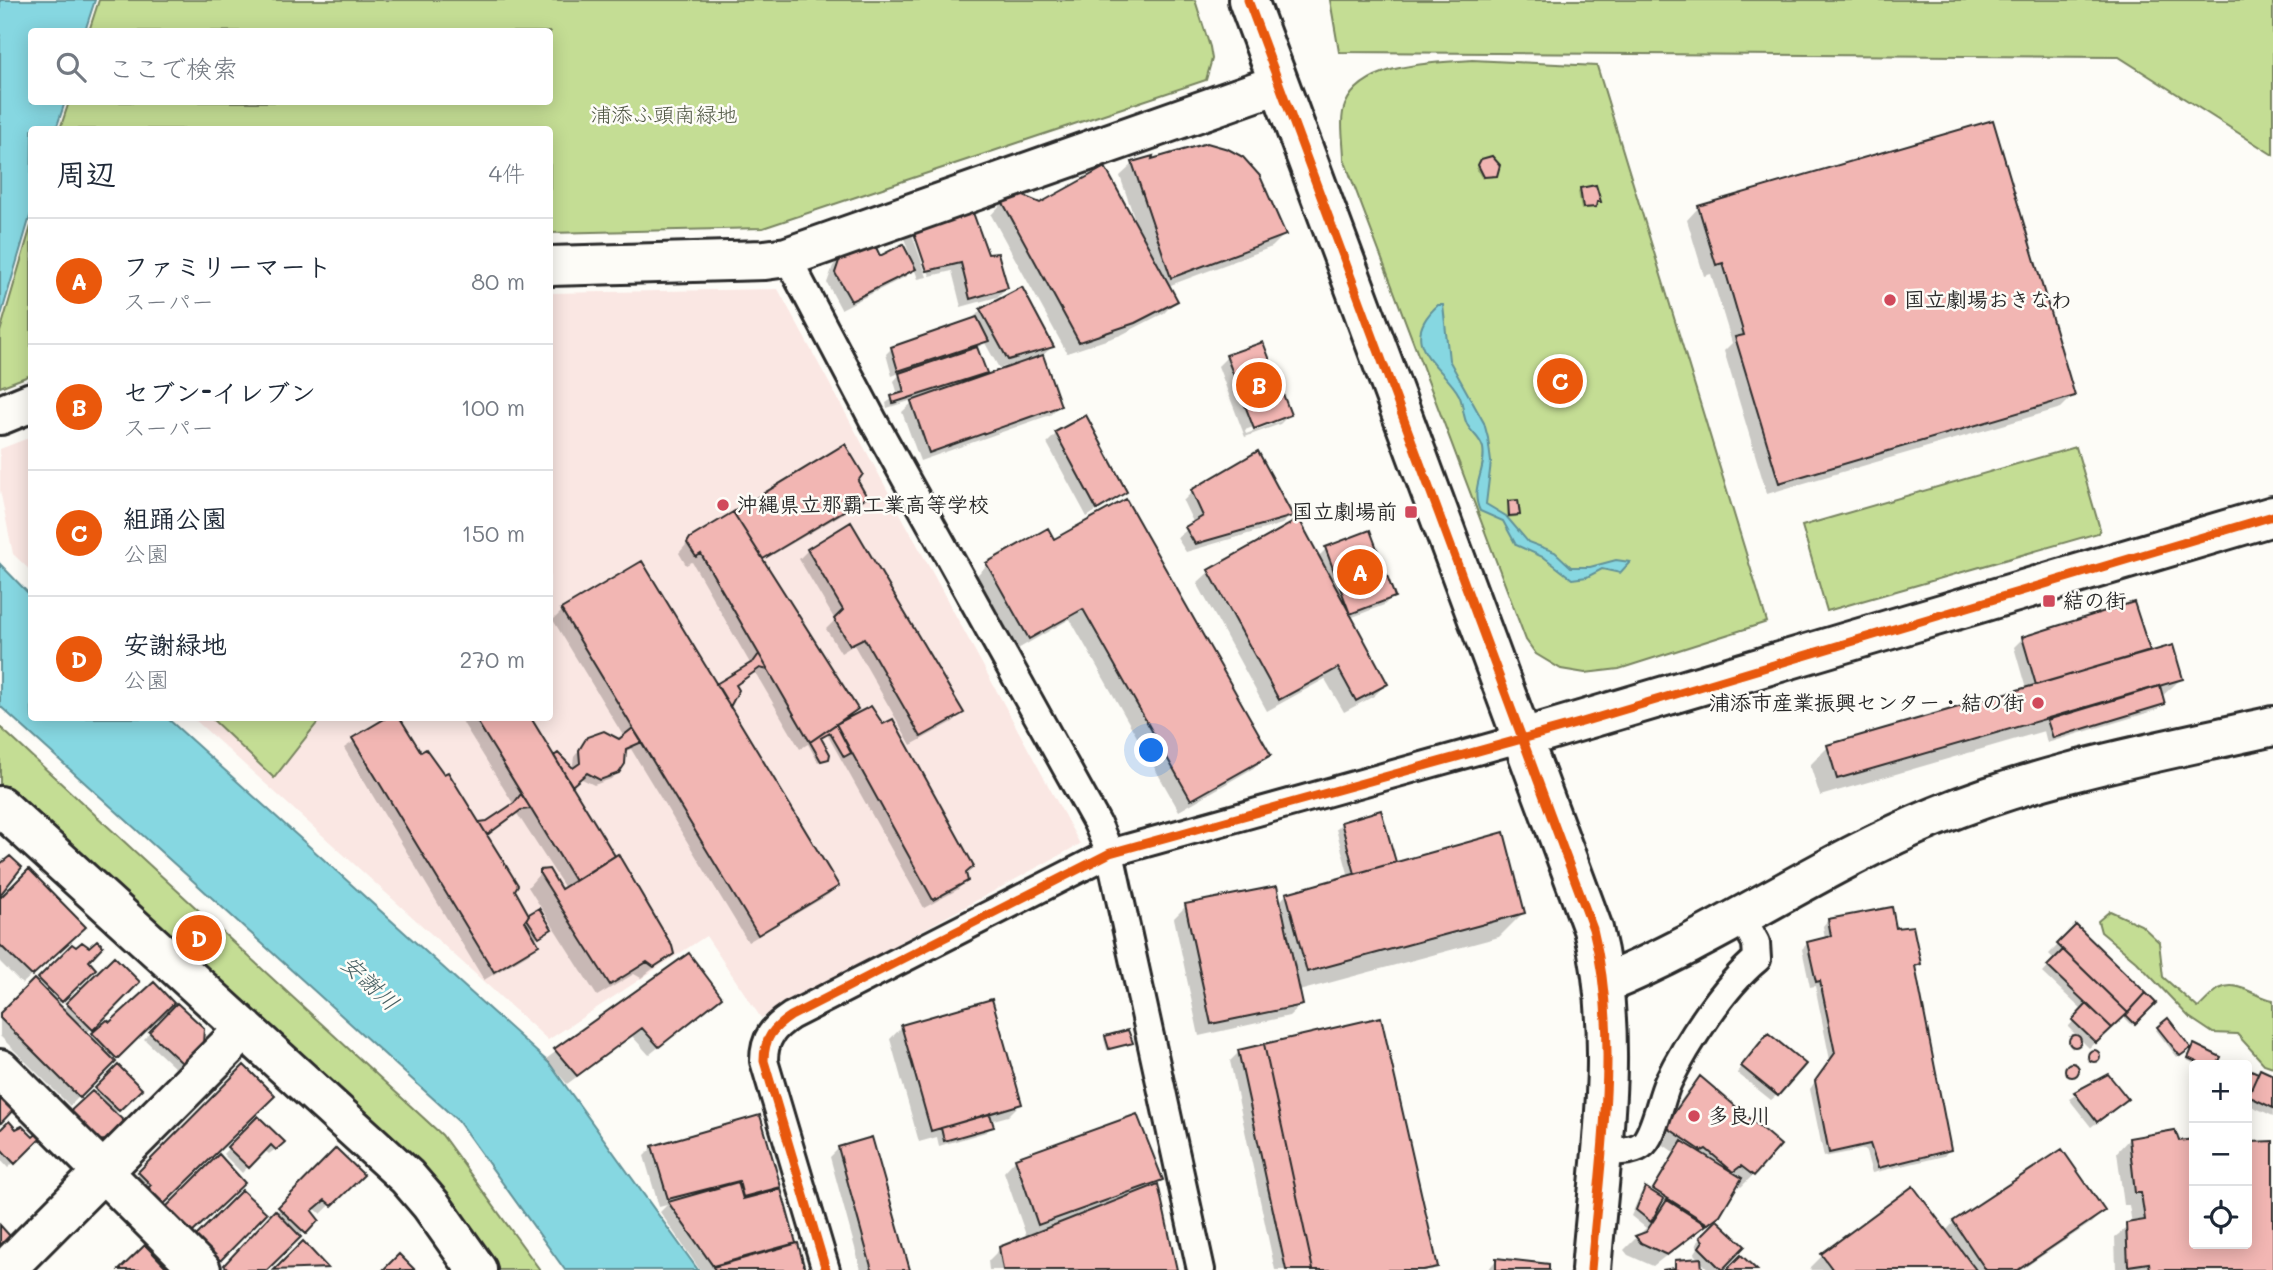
<!DOCTYPE html>
<html lang="ja">
<head>
<meta charset="utf-8">
<style>
	body { margin:0; font-family:Mali,"Klee One",sans-serif; background:#f2f2f3; color:#1f2937 }
	.controls { position:absolute; right:21px; bottom:21px; display:grid; overflow:hidden; border-radius:7px; box-shadow:0 4px 18px #0003 }
	.controls button { width:63px; height:63px; display:grid; place-items:center; padding:0; border:0; border-bottom:2px solid #e0e1e3; background:#fff; color:#1f2937; font:35px sans-serif }
	.you { position:absolute; left:1152px; top:751px; width:24px; height:24px; margin:-18px; border:5px solid #fff; border-radius:50%; background:#1a73e8; box-shadow:0 0 0 10px #1a73e833 }
	.badge { display:grid; place-items:center; width:46px; height:46px; border-radius:50%; background:#ea580c; color:#fff; font-size:23px; font-weight:700 }
	.pin { position:absolute; translate:-50% -50%; border:4px solid #fff; box-shadow:0 2px 7px #0006 }
	.list { margin:0; padding:0; list-style:none }
	h2 { display:flex; justify-content:space-between; align-items:center; height:91px; margin:0; padding:0 28px; font-size:30px }
	h2 small { font-size:23px; font-weight:400; color:#747a83 }
	.list li { display:grid; grid-template-columns:46px 1fr auto; gap:21px; align-items:center; box-sizing:border-box; height:126px; padding:0 28px; border-top:2px solid #e0e1e3 }
	.list b { display:block; font-size:26px; white-space:nowrap }
	.list p { margin:0; font-size:23px; white-space:nowrap; color:#747a83 }
	.list em { font-size:23px; font-style:normal; color:#747a83 }
	.icon { flex:none; width:38px; height:38px; fill:none; stroke:currentColor; stroke-width:2; stroke-linecap:round; stroke-linejoin:round }
	.map { position:relative; flex:none; width:2273px; height:1270px; overflow:hidden }
	.search { position:absolute; background:#fff; box-shadow:0 4px 18px #0003; left:28px; top:28px; width:525px; height:77px; display:flex; align-items:center; gap:18px; box-sizing:border-box; padding:0 24px; border-radius:7px; color:#747a83; font-size:26px }
	.panel { position:absolute; background:#fff; box-shadow:0 4px 18px #0003; left:28px; top:126px; width:525px; height:595px; border-radius:7px }
	.map>svg:first-child { display:block }
	.built { fill:#fae7e3 }
	.green { fill:#c4dd94; stroke:#788460; stroke-width:2 }
	.water { fill:#86d7e1; stroke:#629298; stroke-width:2 }
	.shadow { fill:#0003; fill-rule:evenodd }
	.building { fill:#f2b6b3; stroke:#2b2b2b; stroke-width:2 }
	.lines { fill:none; stroke-linecap:round; stroke-linejoin:round }
	.street-casing { stroke:#2b2b2b; stroke-width:32 }
	.secondary-casing { stroke:#2b2b2b; stroke-width:44 }
	.street { stroke:#fdfcf7; stroke-width:26 }
	.secondary { stroke:#fdfcf7; stroke-width:38 }
	.cycleway-casing { stroke:#fdfcf7; stroke-width:13 }
	.cycleway { stroke:#e8590c; stroke-width:9 }
	.poi-dot { fill:#d1495b; stroke:#fdfcf7; stroke-width:2.5 }
	.labels { text-anchor:middle; stroke-width:5; stroke-linejoin:round; paint-order:stroke }
	.park-label { font-size:21px; fill:#515845; stroke:#fdfcf7 }
	.poi-label { font-size:21px; font-weight:bold; fill:#2b2b2b; stroke:#fdfcf7; text-anchor:start }
	.water-label { font-size:23px; font-style:italic; fill:#465f62; stroke:#fdfcf7 }
</style>
</head>
<body>
<div class="map">
<svg width="2273" height="1270" viewBox="0 0 2273 1270">
	<rect width="100%" height="100%" fill="#fdfcf7"/>
	<filter id="ink" filterUnits="userSpaceOnUse"><feTurbulence type="fractalNoise" baseFrequency=".0143" numOctaves="2"/><feDisplacementMap in="SourceGraphic" scale="14" xChannelSelector="R" yChannelSelector="G"/><feConvolveMatrix kernelMatrix="1 2 1 2 8 2 1 2 1" color-interpolation-filters="sRGB"/></filter>
	<g filter="url(#ink)">
		<!-- built -->
		<path class="built" d="M778,289L1080,844L761,1018L706,936L548,1040L193,718H550V293Z
			M31,437V571L13,554L0,490V449Z"/>
		<!-- green -->
		<path class="green" d="M99,0H1195L1210,47L1212,59L1206,80L763,228L550,233V130L60,129L69,102H550V32L89,31Z
			M1330,0H2273V155L2119,57L1339,52Z
			M1472,60L1597,66L1767,622L1619,669L1585,673L1561,669L1536,654L1526,640L1344,159C1344,143 1339,120 1345,105C1363,62 1434,63 1472,60Z
			M31,226V375L0,387V332Z
			M2076,447L2100,529L2098,533L1827,611L1802,526Z
			M211,718H321L274,778Z
			M0,727L442,1135L540,1270H498L463,1221L409,1157L0,785Z
			M2110,911L2141,925L2159,942L2163,977L2198,1008C2204,1003 2211,994 2219,989C2238,979 2255,997 2273,1000V1067L2264,1064L2237,1034L2213,1033L2189,1017L2136,961L2101,932L2098,921Z"/>
		<!-- water -->
		<path class="water" d="M0,0H95L85,31L32,32V102H65L56,129L32,130L31,213L0,319Z
			M1438,305H1443L1449,360L1484,423L1488,438L1491,462L1486,504L1506,516L1528,542L1555,552L1571,567H1590L1616,560L1630,562L1620,573L1602,569L1587,577L1572,579L1545,558L1516,545L1503,521L1480,511C1469,488 1487,470 1483,448C1481,439 1472,433 1468,426C1462,416 1464,405 1459,395C1443,365 1394,345 1438,305Z
			M0,564L31,596L32,718H167L549,1063L698,1270H565L458,1121L0,706Z"/>
		<!-- shadow -->
		<path class="shadow" d="M1151,162L1284,235L1272,247L1168,286L1176,301L1164,313L1121,335L1067,353L991,215L1003,202L1040,205L1137,226L1120,176L1133,164Z
			M1479,164L1495,175L1482,179L1476,169Z
			M1581,189L1599,202L1592,208L1581,210L1578,192Z
			M1699,207L2073,396L2061,408L1767,494L1724,351L1732,343L1711,274L1704,276L1687,220Z
			M913,229L987,256L1006,288L997,297L961,307L952,271L930,276L915,231H911L927,277L918,279L914,268L905,277L841,309L827,283L833,266L842,256L911,259L904,238Z
			M981,310L1052,347L1042,356L1059,406L1050,415L920,461L902,412L916,399L887,408L886,403L898,395L894,381L902,372L892,376L886,354L892,348L972,319ZM985,343L999,368L1015,364L1016,367L978,380L985,373L976,348Z
			M1227,357L1289,415L1280,424L1245,437L1218,366ZM1281,417V421L1246,434L1245,430Z
			M1056,434L1124,492L1087,517L1047,443Z
			M844,447L855,481L865,497L856,506L762,561L856,709L844,721L964,873L966,881L957,890L924,908L827,734L819,739L827,758L818,762L808,744L800,749L756,674L753,673L735,686L728,707L837,886L828,895L748,942L631,749L624,752L618,772L611,779L594,785L580,778L570,786L672,954L641,978L634,974L597,996L528,887L541,872L561,891L565,888L516,812L485,835L528,917L548,931L534,939L537,945L528,954L484,980L344,748L389,718H398L421,755L478,824L487,822L514,805L460,718H529L553,758L572,770L574,757L588,738L619,741L624,737L553,620L562,611L715,686L751,665L692,562L686,565L679,553L691,539Z
			M1257,454L1291,516L1282,524L1186,552L1177,538L1194,524L1183,501L1192,492Z
			M1508,502L1518,514L1516,517L1507,518Z
			M1054,542L1269,754L1257,766L1179,811L1070,619L1016,650L975,577L987,565Z
			M1326,549L1393,596L1384,605L1350,618L1386,684L1374,696L1344,712L1325,679L1267,711L1197,583L1210,571L1318,557Z
			M808,550L962,713L953,722L911,745L854,645L841,653L826,629L835,620L799,559Z
			M2023,638L2148,651L2144,655L2181,679L2161,697L2163,704L2157,710L2047,743L2044,731L1820,796L1810,765L1828,747L2026,689L2014,647Z
			M1342,823L1394,861L1390,866L1523,913L1499,937L1299,991L1302,1004L1289,1016L1199,1036L1174,918L1186,906L1279,902L1286,895L1349,877L1336,829Z
			M0,901L75,936L22,984L0,962Z
			M1828,920L1895,930L1919,964L1914,969L1949,1150L1944,1156L1872,1173L1865,1149L1824,1157L1810,1089L1830,1060L1815,986L1810,987L1802,949L1808,943L1825,939L1823,926Z
			M2076,927L2154,1003L2132,1025L2123,1016L2089,1048L2081,1040L2072,1049L2068,1044L2077,1036L2068,1027L2083,1011L2043,973L2055,960L2049,954Z
			M72,946L94,969L57,1005L62,1010L114,959L137,982L86,1034L90,1038L107,1022L111,1024L171,1003L70,1106L0,1036V1016Z
			M688,955L720,997L649,1055L632,1036L567,1084L546,1059Z
			M177,1005L195,1050L175,1068L144,1039Z
			M2168,1020L2189,1048L2177,1057L2156,1030Z
			M902,1027L1020,1104L1008,1116L990,1121L992,1127L986,1132L939,1146L937,1137L919,1142L890,1039Z
			M1106,1037L1131,1043L1107,1050L1104,1039Z
			M1763,1041L1777,1095L1771,1100L1737,1073Z
			M2192,1048L2218,1058L2215,1065H2197L2187,1060Z
			M1239,1052L1436,1266L1432,1270H1275L1230,1061Z
			M2094,1052L2097,1057L2088,1062L2086,1058Z
			M2072,1066L2076,1071L2067,1077L2064,1073Z
			M118,1067L140,1089L114,1114L107,1139L100,1145L84,1146L92,1094Z
			M244,1067L159,1180L156,1178L141,1193L131,1182Z
			M2247,1070L2256,1075L2260,1071L2273,1077V1116L2247,1104Z
			M2107,1076L2120,1105L2091,1127L2069,1099Z
			M1700,1078L1753,1175L1741,1187L1736,1184L1715,1217L1653,1266L1628,1255L1624,1250L1646,1228L1631,1216L1640,1195L1645,1189L1651,1193L1675,1153L1655,1139L1688,1090ZM1662,1199L1667,1202L1655,1214Z
			M258,1118L277,1148L269,1154L264,1150L242,1173L223,1154Z
			M0,1132L33,1139L42,1135L8,1168L0,1159Z
			M2247,1136L2249,1144L2273,1142V1270H2116L2115,1237L2132,1224L2129,1205H2124L2117,1152L2129,1139L2194,1141V1244H2247Z
			M653,1147L779,1187L773,1192L780,1191L803,1270H700L660,1212L667,1205L659,1207L644,1156Z
			M839,1148L908,1270H861L830,1157Z
			M336,1151L361,1175L321,1214L314,1208L311,1212L316,1220L265,1270H221Z
			M1016,1159L1160,1180L1156,1184L1175,1270H989L988,1261L1000,1249L1027,1238L1004,1172Z
			M1912,1188L1945,1232L1954,1222L2103,1211L2091,1223L2021,1270H1812L1810,1268L1822,1256Z
			M242,1192L265,1213L214,1265L191,1243Z
			M1717,1222L1743,1246L1720,1270H1709L1694,1254L1698,1248L1696,1244Z
			M303,1243L325,1268L276,1270Z
			M1497,1259L1547,1270H1488Z"/>
		<!-- building -->
		<path class="building" d="M1993,120L2075,396L1779,483L1735,337L1744,335L1723,263L1716,265L1698,206Z
			M1207,143L1228,149L1243,157L1260,176L1286,235L1171,278L1132,162L1153,156L1152,159Z
			M1492,156L1500,165L1497,176L1484,177L1478,165L1481,159Z
			M1105,167L1178,301L1135,323L1079,342L1002,201L1019,194L1040,203Z
			M1596,185L1601,202H1597L1596,207L1583,208L1580,188Z
			M971,207L988,254L998,253L1008,288L970,299L961,263L927,271L912,227Z
			M903,244L916,269L851,301L835,273L841,255L875,245L880,256Z
			M1022,287L1054,347L1008,360L980,309Z
			M977,317L989,341L898,371L891,347Z
			M1263,342L1291,415L1254,429L1226,355Z
			M977,347L987,373L893,403L891,396L904,392L899,373Z
			M1043,355L1061,406L929,453L911,401Z
			M1086,415L1127,492L1097,510L1055,432Z
			M845,444L863,474L858,481L867,497L763,559L733,512Z
			M1258,451L1293,516L1195,544L1185,527L1203,516L1191,490Z
			M1126,499L1271,755L1191,800L1083,609L1029,639L986,563L1048,528L1054,539Z
			M1518,500L1520,515L1509,516L1508,501Z
			M733,512L858,709L810,742L701,554L696,557L687,543L690,538Z
			M1299,519L1388,684L1356,701L1338,668L1279,700L1208,570Z
			M851,522L964,713L921,737L864,638L850,645L834,619L843,610L807,549Z
			M1370,530L1395,597L1350,614L1325,547Z
			M642,561L839,886L758,935L561,609Z
			M2134,602L2150,651L2036,685L2022,637Z
			M2173,645L2183,679L1837,779L1827,745Z
			M759,654L768,670L760,668L736,685L739,690L730,707L716,684L754,661Z
			M2160,686L2165,704L2053,738L2047,720Z
			M871,706L883,724L893,719L974,866L966,873L968,881L933,900L836,724Z
			M386,718H400L421,752L426,749L444,774L448,772L518,885L515,890L529,915L525,921L539,945L494,972L352,738Z
			M475,718H531L615,856L575,881Z
			M836,724L851,753L844,757L830,733L821,738L830,754L829,759L821,761L810,742Z
			M633,728L642,742L626,749L625,764L619,773L600,780L587,773L572,786L554,756L558,753L573,768L580,763L579,750L587,737L604,731L619,739Z
			M521,794L531,809L521,810L487,835L479,822L487,821L514,803Z
			M1381,810L1396,862L1355,874L1341,822Z
			M1504,832L1525,913L1307,972L1286,893Z
			M618,854L672,946L674,954L654,967L647,962L610,985L540,874V870L549,869L561,889Z
			M10,856L22,867L0,895V864Z
			M29,869L86,927L32,976L0,945V898Z
			M1277,886L1303,1005L1211,1024L1185,904Z
			M1892,907L1896,928L1913,926L1921,964L1915,966L1951,1150L1878,1168L1870,1144L1829,1153L1815,1081L1835,1053L1820,981L1816,982L1807,942L1831,936L1828,919Z
			M539,908L552,929L539,937L527,919L529,914Z
			M2076,925L2146,993L2128,1013L2057,944Z
			M97,940L103,946L89,961L96,969L62,1002L38,978L72,944L76,947L82,942L89,947Z
			M2063,950L2128,1013L2112,1028L2047,966Z
			M689,953L722,997L659,1047L642,1028L577,1076L554,1049Z
			M114,956L140,982L93,1030L66,1003Z
			M34,979L116,1062L80,1098L0,1018V1013Z
			M154,982L174,1003L117,1059L92,1033L107,1020L110,1022Z
			M2146,993L2156,1003L2135,1024L2126,1015Z
			M992,999L1022,1104L931,1131L901,1025Z
			M177,1003L204,1028L203,1045L182,1063L149,1032Z
			M2087,1004L2112,1028L2096,1043L2072,1020Z
			M1381,1017L1438,1267L1423,1270H1313L1264,1044Z
			M2168,1018L2191,1048L2180,1056L2157,1027Z
			M1128,1030L1133,1043L1109,1049L1105,1036Z
			M1768,1033L1806,1064L1778,1096L1741,1066Z
			M2069 1041a6 6 0 1 1 12 0a6 6 0 1 1-12 0Z
			M1264,1044L1313,1270H1286L1238,1050Z
			M2194,1044L2221,1057L2217,1065H2203L2188,1058Z
			M2088 1056a6 6 0 1 1 12 0a6 6 0 1 1-12 0Z
			M2065 1070a7 7 0 1 1 14 0a7 7 0 1 1-14 0Z
			M118,1065L142,1089L119,1111L95,1088Z
			M244,1065L275,1096L163,1205L147,1189L151,1185L138,1172Z
			M2247,1068L2258,1073L2249,1093L2247,1092Z
			M2260,1069L2273,1075V1108L2248,1096Z
			M2108,1074L2128,1099L2097,1122L2074,1092Z
			M1700,1076L1781,1145L1754,1176L1741,1166L1733,1172L1706,1149L1702,1151L1665,1126Z
			M0,1089L17,1106L0,1124Z
			M92,1091L125,1122L108,1140L90,1141L66,1115Z
			M990,1114L994,1127L944,1141L941,1128Z
			M1137,1114L1163,1180L1038,1225L1015,1158Z
			M760,1115L781,1187L743,1197L739,1181L668,1199L652,1146Z
			M258,1116L285,1142L276,1150L271,1145L249,1168L227,1147Z
			M9,1121L16,1129L22,1126L33,1137L40,1131L44,1135L15,1164L0,1148V1130Z
			M2175,1130L2179,1141L2194,1139V1244H2247V1134H2251V1142L2273,1141V1270H2150L2149,1263L2128,1266L2126,1223L2145,1220L2141,1193H2135L2129,1138Z
			M872,1137L910,1270H872L838,1147Z
			M1682,1141L1742,1178L1720,1215L1708,1224L1653,1189Z
			M336,1148L364,1175L332,1206L325,1200L312,1211L319,1220L306,1234L278,1207Z
			M2062,1149L2105,1211L2018,1270H1986L1953,1221Z
			M219,1154L245,1183L192,1233L166,1207Z
			M738,1182L743,1199L781,1189L796,1243L713,1266L668,1202Z
			M1158,1184L1177,1270H1003L999,1247Z
			M1913,1186L1976,1270H1833L1821,1254Z
			M1645,1187L1664,1199L1651,1222L1636,1210Z
			M242,1190L267,1213L220,1261L196,1236Z
			M1667,1200L1706,1225L1667,1255L1641,1243L1635,1236L1646,1232Z
			M275,1210L301,1237L267,1270H229L224,1265Z
			M1717,1220L1745,1246L1722,1270L1699,1247L1703,1241L1700,1237Z
			M0,1225L10,1236L0,1248Z
			M303,1241L328,1268L274,1270Z
			M798,1243L805,1270H715L713,1267Z
			M145,1245L169,1270H119Z
			M399,1254L415,1270H383Z
			M1741,1255L1757,1270H1726Z
			M1496,1258L1549,1264V1270H1496Z
			M1701,1258L1702,1270H1662L1675,1268V1260Z"/>
		<g class="lines">
			<!-- street casing -->
			<g class="street-casing">
				<path id="street" d="M787,257L873,420L1097,823L1110,853L1201,1270
					M1602,1152C1615,1151 1634,1153 1644,1143C1655,1131 1661,1097 1668,1082C1687,1043 1724,986 1757,959L1756,943L1742,917
					M826,1270L764,1061C764,1038 773,1028 791,1016L1110,853L1523,738"/>
			</g>
			<!-- secondary casing -->
			<g class="secondary-casing">
				<path id="secondary" d="M1248,0L1593,929C1621,1040 1600,1158 1591,1270
					M550,266L765,260L787,257L1278,84
					M0,415L32,402
					M1523,738L2273,516
					M0,806L407,1177L431,1205L477,1270
					M1604,984C1719,937 1821,864 1935,817C2043,772 2160,752 2273,726
					M0,1069L201,1270
					M5,1270L245,1029"/>
			</g>
			<!-- street -->
			<use href="#street" class="street"/>
			<!-- secondary -->
			<use href="#secondary" class="secondary"/>
			<!-- cycleway casing -->
			<g class="cycleway-casing">
				<path id="cycleway" d="M1248,0L1593,929C1621,1040 1600,1158 1591,1270
					M826,1270L764,1061C764,1038 773,1028 791,1016L1110,853L1579,723L2273,516"/>
			</g>
			<!-- cycleway -->
			<use href="#cycleway" class="cycleway"/>
		</g>
	</g>
	<!-- markers -->
	<g class="poi-dot">
		<circle cx="1890" cy="300" r="7"/>
		<circle cx="723" cy="505" r="7"/>
		<rect x="1404" y="505" width="14" height="14" rx="3.5"/>
		<rect x="2042" y="594" width="14" height="14" rx="3.5"/>
		<circle cx="2038" cy="703" r="7"/>
		<circle cx="1694" cy="1116" r="7"/>
	</g>
	<g class="labels">
		<!-- park labels -->
		<g class="park-label">
			<text x="664" y="122">浦添ふ頭南緑地</text>
		</g>
		<!-- poi labels -->
		<g class="poi-label">
			<text x="1904" y="307">国立劇場おきなわ</text>
			<text x="737" y="512">沖縄県立那覇工業高等学校</text>
			<text x="1397" y="519" text-anchor="end">国立劇場前</text>
			<text x="2063" y="608">結の街</text>
			<text x="2024" y="710" text-anchor="end">浦添市産業振興センター・結の街</text>
			<text x="1708" y="1123">多良川</text>
		</g>
		<!-- water labels -->
		<g class="water-label">
			<text transform="translate(370 983) rotate(43)" y="8">安謝川</text>
		</g>
	</g>
</svg>
<div class="controls">
<button>+</button>
<button>−</button>
<button><svg class="icon" aria-label="locate" viewBox="0 0 24 24"><circle cx="12" cy="12" r="6"/><path d="M12 2v4M12 18v4M2 12h4M18 12h4"/></svg></button>
</div>
<div class="you"></div>
<div class="pin badge" style="left:1360px;top:572px">A</div>
<div class="pin badge" style="left:1259px;top:385px">B</div>
<div class="pin badge" style="left:1560px;top:381px">C</div>
<div class="pin badge" style="left:199px;top:938px">D</div>
<div class="search"><svg class="icon" aria-label="search" viewBox="0 0 24 24"><circle cx="10" cy="10" r="6"/><path d="M15 15l6 6"/></svg>ここで検索</div>
<section class="panel">
<h2>周辺<small>4件</small></h2>
<ul class="list">
<li><span class="badge">A</span><div><b>ファミリーマート</b><p>スーパー</p></div><em>80 m</em></li>
<li><span class="badge">B</span><div><b>セブン-イレブン</b><p>スーパー</p></div><em>100 m</em></li>
<li><span class="badge">C</span><div><b>組踊公園</b><p>公園</p></div><em>150 m</em></li>
<li><span class="badge">D</span><div><b>安謝緑地</b><p>公園</p></div><em>270 m</em></li>
</ul>
</section>
</div>
</body>
</html>
